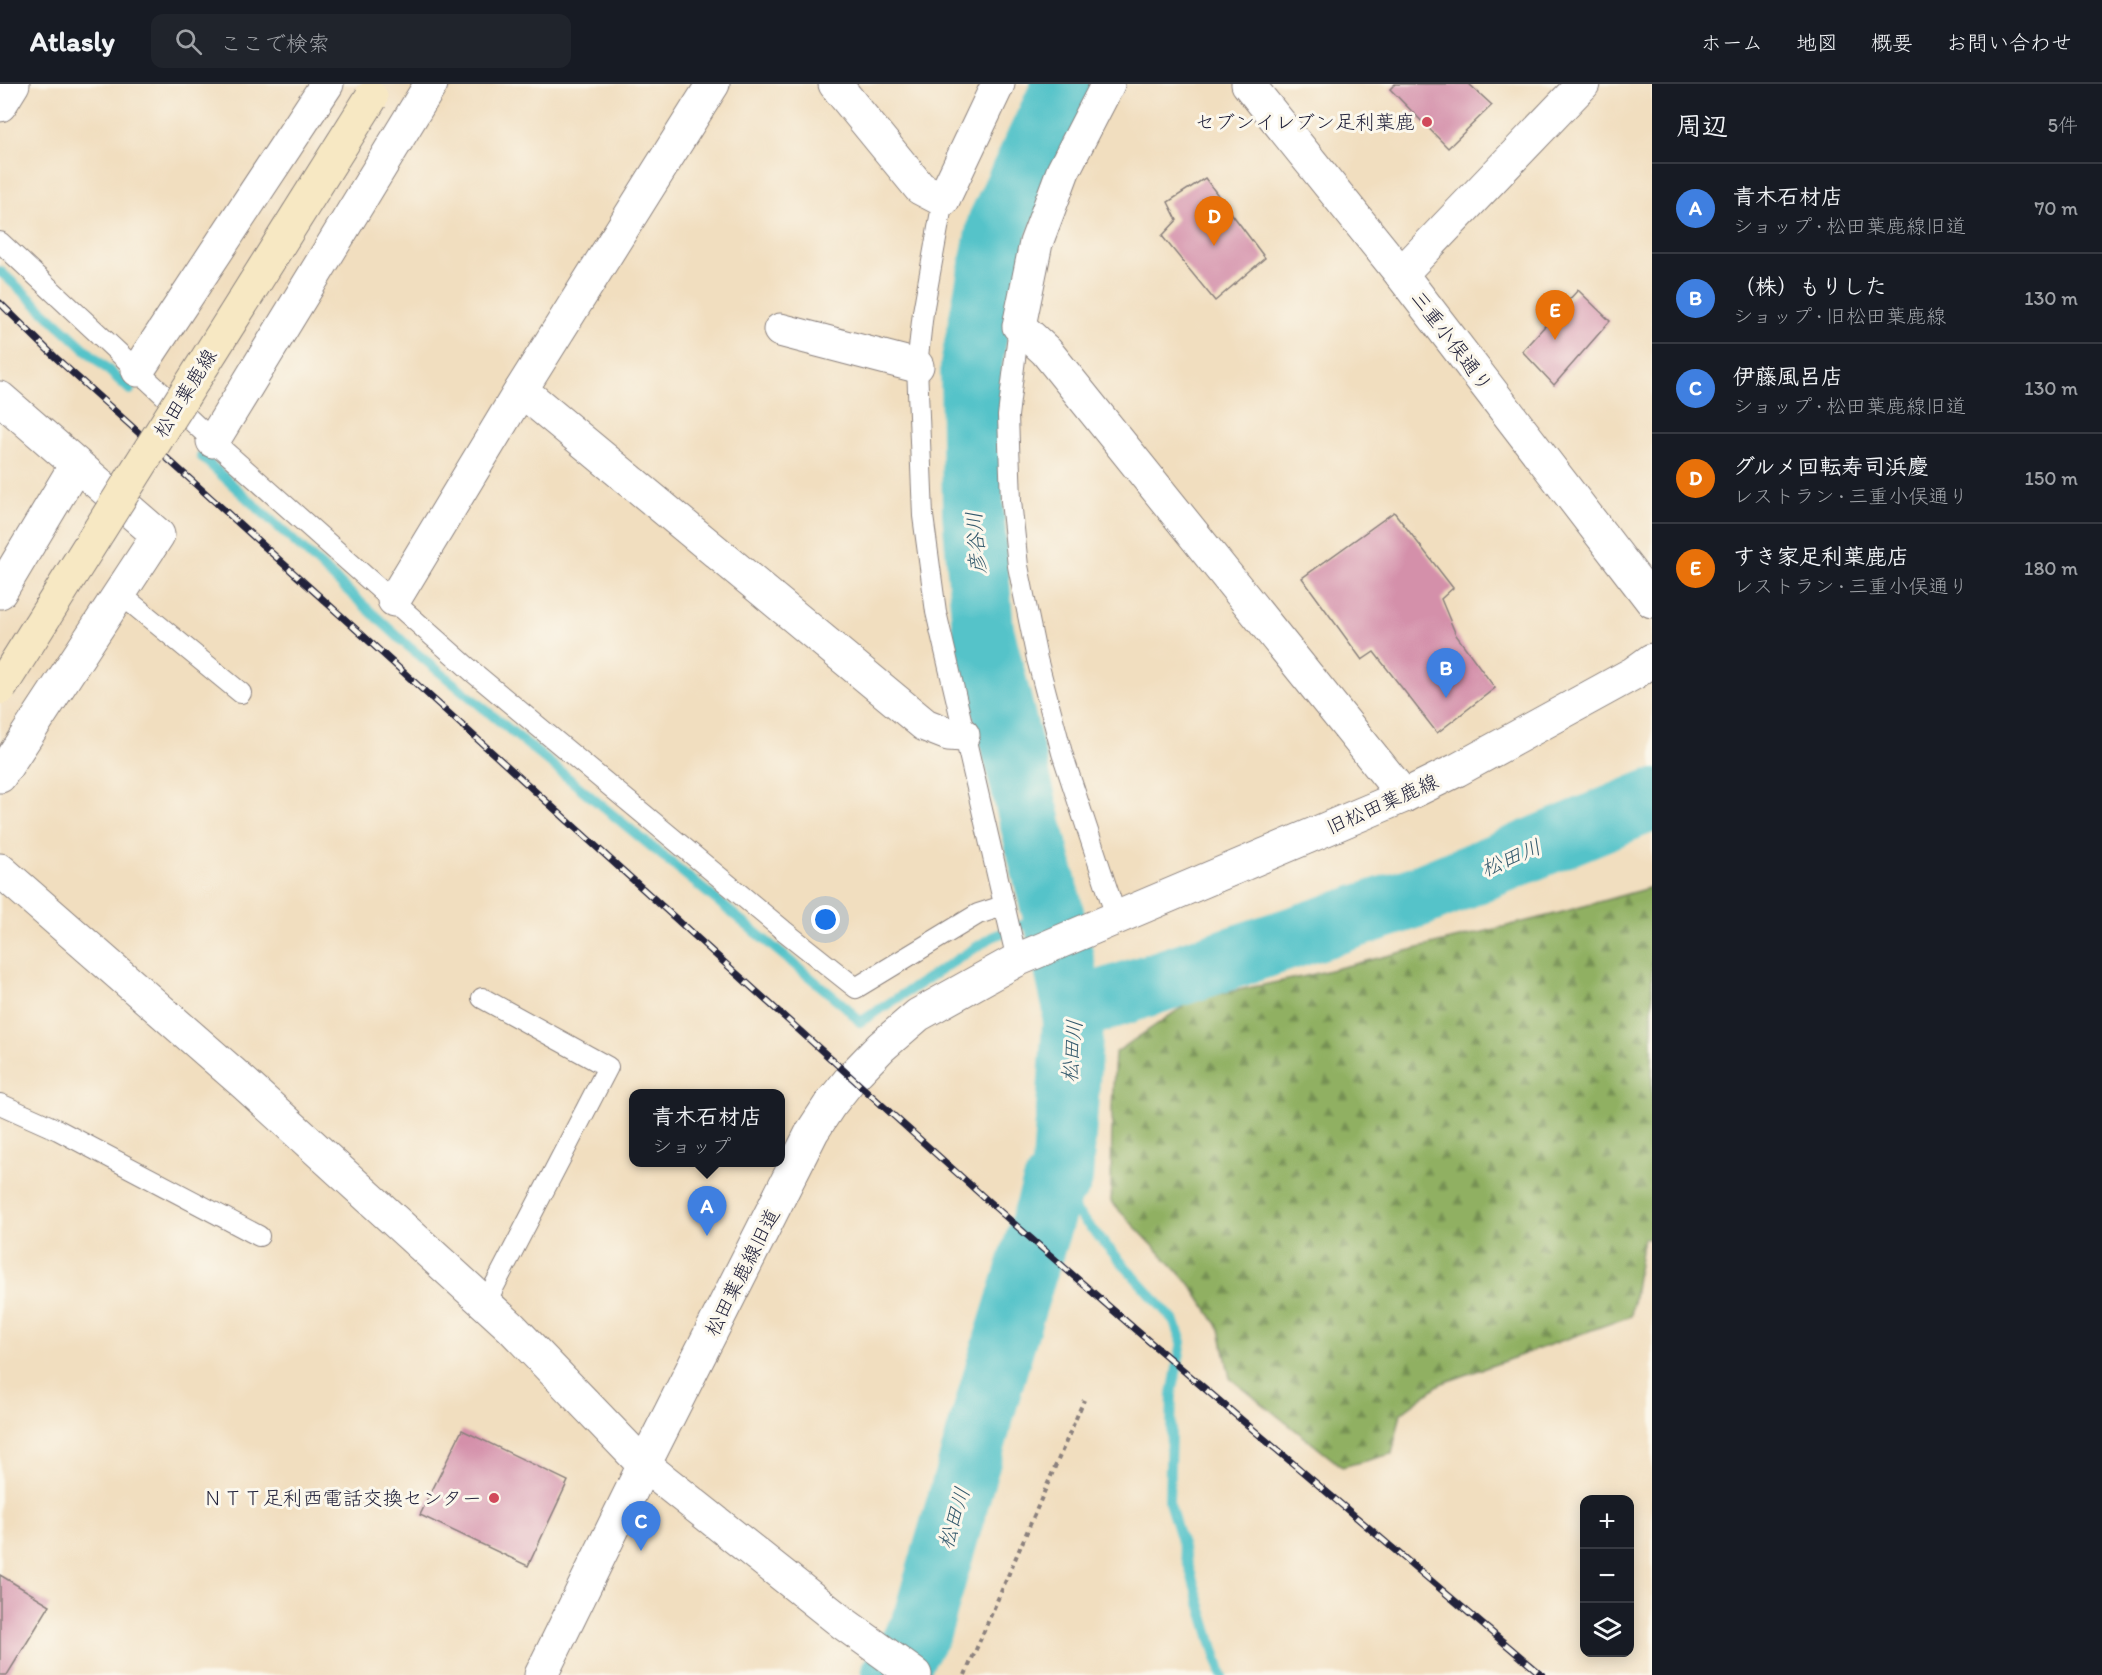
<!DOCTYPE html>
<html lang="ja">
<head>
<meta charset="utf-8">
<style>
	body { margin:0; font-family:Itim,"Klee One",sans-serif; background:#20242c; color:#f1f3f6 }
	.controls { position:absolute; right:18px; bottom:18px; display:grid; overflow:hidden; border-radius:12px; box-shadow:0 3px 15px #0003 }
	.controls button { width:54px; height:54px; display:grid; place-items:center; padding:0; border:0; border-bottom:2px solid #363941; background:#171b24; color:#f1f3f6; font:30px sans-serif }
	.you { position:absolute; left:826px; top:836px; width:21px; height:21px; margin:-15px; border:4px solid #fff; border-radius:50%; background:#1a73e8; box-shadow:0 0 0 9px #1a73e833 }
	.badge { display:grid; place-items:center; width:39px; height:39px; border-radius:50%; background:#db2777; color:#fff; font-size:20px; font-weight:700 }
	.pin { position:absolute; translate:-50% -50px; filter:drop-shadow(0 2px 3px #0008) }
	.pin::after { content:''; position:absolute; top:32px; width:21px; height:18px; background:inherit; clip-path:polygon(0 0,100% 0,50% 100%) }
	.popup { position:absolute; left:629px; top:1005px; width:156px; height:78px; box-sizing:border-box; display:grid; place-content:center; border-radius:12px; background:#171b24; filter:drop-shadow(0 2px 4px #0005); font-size:20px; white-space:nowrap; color:#9ea1a6 }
	.popup b { font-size:22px; color:#f1f3f6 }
	.popup::after { content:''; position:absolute; left:50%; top:100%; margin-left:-12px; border:12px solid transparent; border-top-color:#171b24 }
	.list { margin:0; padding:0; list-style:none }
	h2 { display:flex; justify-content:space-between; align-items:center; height:78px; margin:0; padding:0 24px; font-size:26px }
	h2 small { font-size:20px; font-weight:400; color:#9ea1a6 }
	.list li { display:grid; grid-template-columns:39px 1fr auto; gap:18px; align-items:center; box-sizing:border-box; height:90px; padding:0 24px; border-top:2px solid #363941 }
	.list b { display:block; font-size:22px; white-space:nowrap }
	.list p { margin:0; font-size:20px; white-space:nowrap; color:#9ea1a6 }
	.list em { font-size:20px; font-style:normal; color:#9ea1a6 }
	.icon { flex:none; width:33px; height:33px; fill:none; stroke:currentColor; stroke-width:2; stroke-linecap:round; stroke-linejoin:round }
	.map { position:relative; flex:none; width:1652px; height:1591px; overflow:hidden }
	header { display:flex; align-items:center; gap:36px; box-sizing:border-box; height:84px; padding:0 30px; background:#171b24; border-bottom:2px solid #363941 }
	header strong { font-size:28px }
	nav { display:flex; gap:33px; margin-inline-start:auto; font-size:21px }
	.search { width:420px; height:54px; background:#20242c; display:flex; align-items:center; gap:15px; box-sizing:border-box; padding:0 21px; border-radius:12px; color:#9ea1a6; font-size:22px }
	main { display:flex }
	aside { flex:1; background:#171b24 }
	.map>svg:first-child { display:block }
	.forest { fill:url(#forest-firs); stroke:#59694e; stroke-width:1.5 }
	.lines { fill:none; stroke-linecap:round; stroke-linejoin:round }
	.stream { stroke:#55c3c9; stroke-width:10 }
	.river { stroke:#55c3c9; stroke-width:62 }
	.building { fill:#d490aa }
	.service-casing { stroke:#8a807d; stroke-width:22 }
	.minor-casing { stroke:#8a807d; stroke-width:35 }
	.tertiary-casing { stroke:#8a807d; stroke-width:35 }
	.path { stroke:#8a807d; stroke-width:4; stroke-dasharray:4.5 4.5; stroke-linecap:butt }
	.service { stroke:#fff; stroke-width:20 }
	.minor { stroke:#fff; stroke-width:33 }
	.tertiary { stroke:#fff; stroke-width:33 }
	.rail-casing { stroke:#22223b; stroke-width:7 }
	.rail { stroke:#fbf7ec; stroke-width:4.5; stroke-dasharray:14; stroke-linecap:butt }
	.secondary-bridge-casing { stroke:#8a807d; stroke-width:35; stroke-linecap:butt }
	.secondary-bridge { stroke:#f7e8c3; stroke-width:33 }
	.poi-dot { fill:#d1495b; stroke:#fbf7ec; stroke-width:2 }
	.labels { text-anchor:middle; stroke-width:6; stroke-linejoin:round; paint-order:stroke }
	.poi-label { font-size:20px; fill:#22223b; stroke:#fbf7ec; text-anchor:end }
	.street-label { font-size:20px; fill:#22223b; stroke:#fbf7ec }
	.water-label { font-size:21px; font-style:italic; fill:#345a6d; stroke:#fbf7ec }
</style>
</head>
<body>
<header>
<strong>Atlasly</strong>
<div class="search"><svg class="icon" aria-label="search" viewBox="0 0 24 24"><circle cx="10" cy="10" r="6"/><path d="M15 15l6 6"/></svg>ここで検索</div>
<nav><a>ホーム</a><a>地図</a><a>概要</a><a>お問い合わせ</a></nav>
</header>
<main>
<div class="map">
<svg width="1652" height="1591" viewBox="0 0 1652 1591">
	<defs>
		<pattern id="forest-firs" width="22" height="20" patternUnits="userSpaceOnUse" patternTransform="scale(1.5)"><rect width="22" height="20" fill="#90b062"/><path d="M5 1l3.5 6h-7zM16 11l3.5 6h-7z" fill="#758f52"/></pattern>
	</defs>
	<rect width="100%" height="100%" fill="#fbf7ec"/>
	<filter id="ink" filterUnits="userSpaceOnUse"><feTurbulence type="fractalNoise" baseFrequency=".0167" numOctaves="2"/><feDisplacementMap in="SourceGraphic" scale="12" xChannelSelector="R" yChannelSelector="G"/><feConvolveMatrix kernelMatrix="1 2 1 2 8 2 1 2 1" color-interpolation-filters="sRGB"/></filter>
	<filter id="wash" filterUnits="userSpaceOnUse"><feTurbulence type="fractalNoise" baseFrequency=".008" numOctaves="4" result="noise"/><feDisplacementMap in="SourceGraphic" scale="24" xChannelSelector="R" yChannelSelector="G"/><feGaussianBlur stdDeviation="1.35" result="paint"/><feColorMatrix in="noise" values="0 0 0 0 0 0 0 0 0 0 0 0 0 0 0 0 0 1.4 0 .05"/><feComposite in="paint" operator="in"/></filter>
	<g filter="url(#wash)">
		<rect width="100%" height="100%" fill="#f1debf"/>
		<!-- forest -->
		<path class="forest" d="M1652,803V1155L1643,1154L1631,1232L1440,1300L1401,1329L1392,1370L1342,1383L1230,1294L1220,1245L1190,1200L1111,1118L1112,1024L1115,969L1194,915L1302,893L1559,829Z"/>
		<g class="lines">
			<!-- stream -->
			<path class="stream" d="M0,187L130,306
				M201,372L408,562L846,923L860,938L992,853L1053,829
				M1053,1102L1175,1238L1182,1258L1172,1310L1169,1418L1222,1591"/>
			<!-- river -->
			<path class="river" d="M1064,0L998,140L971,282L973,428L983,546L1053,829L1074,926
				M892,1591L921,1544L1004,1259L1053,1102L1062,1094L1074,926L1422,811L1652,716"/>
		</g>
		<g id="blocks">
			<!-- building -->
			<path class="building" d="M1395,0H1469L1492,21L1448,64L1390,5Z
				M1205,94L1265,174L1215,217L1162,152L1177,136L1168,118Z
				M1578,206L1610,237L1554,301L1522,267Z
				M1394,428L1453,504L1441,515L1456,551L1495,604L1437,649L1374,568L1362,576L1302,494Z
				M462,1346L568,1397L528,1482L420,1431Z
				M0,1491L50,1521L7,1591H0Z"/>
		</g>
	</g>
	<g filter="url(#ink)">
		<use href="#blocks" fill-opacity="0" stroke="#8a807d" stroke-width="1.5"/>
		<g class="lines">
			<!-- service casing -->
			<g class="service-casing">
				<path id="service" d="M943,116L923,228L917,282L923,432L936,528L1017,876
					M0,158L213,357L474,589L783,846L856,904L978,830L1003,822
					M1019,242L1008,332L1011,417L1018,482L1037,575L1062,669L1117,835
					M118,508L241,609
					M482,914L608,983L485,1220
					M0,1020L58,1046L259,1152"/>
			</g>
			<!-- minor casing -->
			<g class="minor-casing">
				<path id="minor" d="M835,0L920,104L943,116L998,0
					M1108,0L1063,87L1036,159L1019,242L1046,267L1404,712
					M0,21L13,0
					M1401,190L1583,0
					M780,246L917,282
					M138,286L327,0
					M521,306L925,641L948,650L963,651
					M0,314L158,451L0,692
					M213,357L431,0
					M0,508L76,381
					M394,516L521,306L713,0
					M644,1381L843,1539L915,1591"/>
			</g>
			<!-- tertiary casing -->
			<g class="tertiary-casing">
				<path id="tertiary" d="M1248,0L1401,190L1652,517
					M0,786L245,1000L511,1243L644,1381
					M541,1591L644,1381L812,1048L829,1022L852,993L881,963L918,931L1017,876L1404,712L1457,686L1634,589L1652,576"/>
			</g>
			<!-- path -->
			<path class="path" d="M965,1591L1084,1316"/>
			<!-- service -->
			<use href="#service" class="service"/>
			<!-- minor -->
			<use href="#minor" class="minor"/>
			<!-- tertiary -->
			<use href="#tertiary" class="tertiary"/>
			<!-- rail casing -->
			<g class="rail-casing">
				<path id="rail" d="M0,219L55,273L988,1117L1137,1247L1542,1591"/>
			</g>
			<!-- rail -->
			<use href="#rail" class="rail"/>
			<!-- secondary-bridge casing -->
			<g class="secondary-bridge-casing">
				<path id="secondary-bridge" d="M0,604L371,14"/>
			</g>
			<!-- secondary-bridge -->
			<use href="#secondary-bridge" class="secondary-bridge"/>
		</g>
	</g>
	<!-- markers -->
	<g class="poi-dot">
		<circle cx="1427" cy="38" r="6"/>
		<circle cx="494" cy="1414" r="6"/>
	</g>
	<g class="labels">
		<!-- poi labels -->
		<g class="poi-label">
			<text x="1415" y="45">セブンイレブン足利葉鹿</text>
			<text x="482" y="1421">ＮＴＴ足利西電話交換センター</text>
		</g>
		<!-- street labels -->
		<g class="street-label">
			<text transform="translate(1452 257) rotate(53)" y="7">三重小俣通り</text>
			<text transform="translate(185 309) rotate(-58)" y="7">松田葉鹿線</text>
			<text transform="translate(1382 720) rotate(-24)" y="7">旧松田葉鹿線</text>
			<text transform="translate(742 1188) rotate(-63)" y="7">松田葉鹿線旧道</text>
		</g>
		<!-- water labels -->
		<g class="water-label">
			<text transform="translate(976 459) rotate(-94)" y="7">彦谷川</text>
			<text transform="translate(1511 774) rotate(-23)" y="7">松田川</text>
			<text transform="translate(1072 967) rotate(-85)" y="7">松田川</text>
			<text transform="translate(954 1434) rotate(-73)" y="7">松田川</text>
		</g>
	</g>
</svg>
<div class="controls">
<button>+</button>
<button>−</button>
<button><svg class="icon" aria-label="layers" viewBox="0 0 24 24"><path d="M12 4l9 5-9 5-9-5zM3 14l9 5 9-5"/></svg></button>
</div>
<div class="you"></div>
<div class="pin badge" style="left:707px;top:1152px;background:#3f7fe0">A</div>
<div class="popup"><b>青木石材店</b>ショップ</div>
<div class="pin badge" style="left:1446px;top:614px;background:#3f7fe0">B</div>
<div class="pin badge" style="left:641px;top:1467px;background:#3f7fe0">C</div>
<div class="pin badge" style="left:1214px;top:162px;background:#e8710a">D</div>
<div class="pin badge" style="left:1555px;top:256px;background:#e8710a">E</div>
</div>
<aside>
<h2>周辺<small>5件</small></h2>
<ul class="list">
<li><span class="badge" style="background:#3f7fe0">A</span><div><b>青木石材店</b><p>ショップ · 松田葉鹿線旧道</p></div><em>70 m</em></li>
<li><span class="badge" style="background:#3f7fe0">B</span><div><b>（株）もりした</b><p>ショップ · 旧松田葉鹿線</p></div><em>130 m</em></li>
<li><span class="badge" style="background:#3f7fe0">C</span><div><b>伊藤風呂店</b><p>ショップ · 松田葉鹿線旧道</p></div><em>130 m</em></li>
<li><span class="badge" style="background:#e8710a">D</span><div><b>グルメ回転寿司浜慶</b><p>レストラン · 三重小俣通り</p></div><em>150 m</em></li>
<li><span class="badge" style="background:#e8710a">E</span><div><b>すき家足利葉鹿店</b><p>レストラン · 三重小俣通り</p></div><em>180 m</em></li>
</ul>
</aside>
</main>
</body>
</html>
